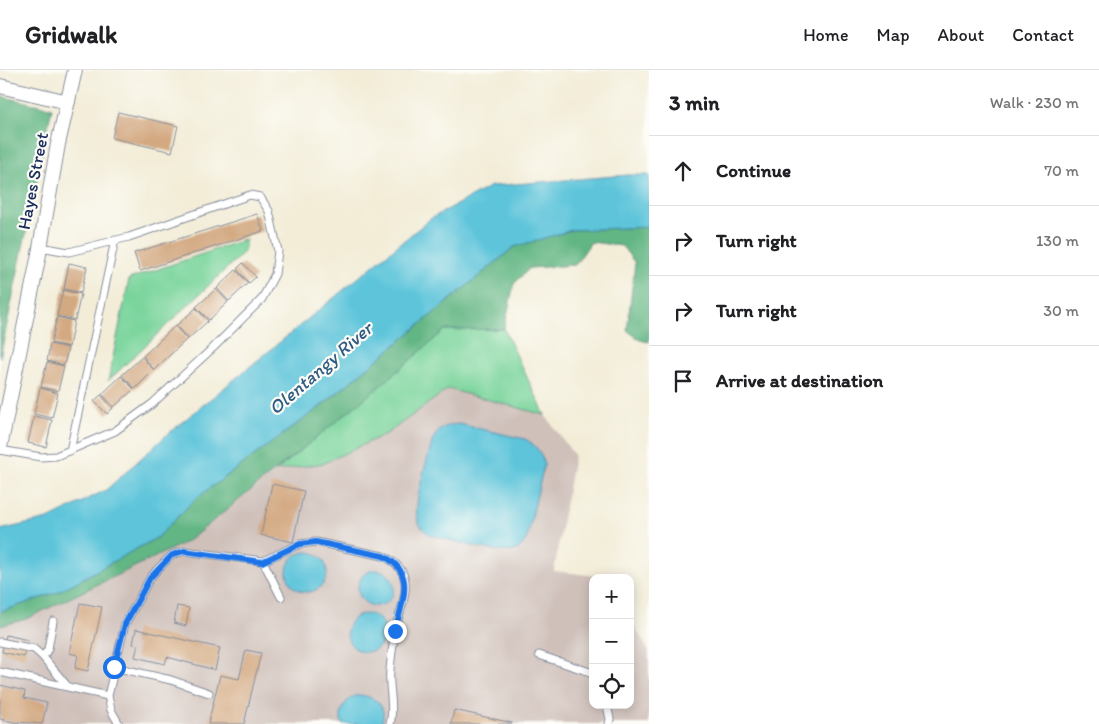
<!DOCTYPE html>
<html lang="en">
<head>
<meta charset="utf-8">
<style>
	body { margin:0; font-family:Itim,sans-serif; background:#f2f2f2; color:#202124 }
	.controls { position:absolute; right:15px; bottom:15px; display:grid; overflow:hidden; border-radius:10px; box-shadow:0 2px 12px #0003 }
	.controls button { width:45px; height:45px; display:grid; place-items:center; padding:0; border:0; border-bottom:1px solid #e0e0e0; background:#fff; color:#202124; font:25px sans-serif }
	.stop { position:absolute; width:15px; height:15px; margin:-11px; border:4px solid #1a73e8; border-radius:50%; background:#fff }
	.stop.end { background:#1a73e8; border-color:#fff; box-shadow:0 1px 5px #0008 }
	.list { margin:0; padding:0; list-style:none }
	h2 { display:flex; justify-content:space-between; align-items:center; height:65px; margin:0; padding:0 20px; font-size:21px }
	h2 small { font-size:16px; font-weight:400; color:#757577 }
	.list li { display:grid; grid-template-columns:32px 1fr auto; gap:15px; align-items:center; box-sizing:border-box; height:70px; padding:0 20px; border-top:1px solid #e0e0e0 }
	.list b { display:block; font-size:19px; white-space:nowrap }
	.list em { font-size:16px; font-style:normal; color:#757577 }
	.icon { flex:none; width:28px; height:28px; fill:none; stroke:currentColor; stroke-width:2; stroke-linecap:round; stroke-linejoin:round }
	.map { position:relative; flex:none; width:649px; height:654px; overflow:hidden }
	header { display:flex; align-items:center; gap:30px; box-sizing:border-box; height:70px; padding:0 25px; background:#fff; border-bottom:1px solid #e0e0e0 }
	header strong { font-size:24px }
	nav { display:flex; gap:28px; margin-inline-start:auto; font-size:18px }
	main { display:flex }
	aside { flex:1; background:#fff }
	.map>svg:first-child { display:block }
	.industrial { fill:#cfc0ba }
	.green { fill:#79d49b; stroke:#4a827c }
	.forest { fill:#62b683; stroke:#3e7270 }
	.water { fill:#5dc4da; stroke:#3c7a9c }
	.building { fill:#d3a982 }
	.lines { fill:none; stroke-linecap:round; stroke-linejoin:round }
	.service-casing { stroke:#878e9b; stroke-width:9 }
	.minor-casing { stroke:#878e9b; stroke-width:16 }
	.service { stroke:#fff; stroke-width:7 }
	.minor { stroke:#fff; stroke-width:14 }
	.route { stroke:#1a73e8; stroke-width:6 }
	.labels { text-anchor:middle; stroke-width:4.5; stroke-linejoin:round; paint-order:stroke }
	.street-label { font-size:18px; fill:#1b2f5e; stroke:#fdfcf7 }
	.water-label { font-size:19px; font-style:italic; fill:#2f5c83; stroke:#fdfcf7 }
</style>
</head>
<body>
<header>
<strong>Gridwalk</strong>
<nav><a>Home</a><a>Map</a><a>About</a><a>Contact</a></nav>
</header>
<main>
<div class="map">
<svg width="649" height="654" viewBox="0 0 649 654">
	<rect width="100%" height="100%" fill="#fdfcf7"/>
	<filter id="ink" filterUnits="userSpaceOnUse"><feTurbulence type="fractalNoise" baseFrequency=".02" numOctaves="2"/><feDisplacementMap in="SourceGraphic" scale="10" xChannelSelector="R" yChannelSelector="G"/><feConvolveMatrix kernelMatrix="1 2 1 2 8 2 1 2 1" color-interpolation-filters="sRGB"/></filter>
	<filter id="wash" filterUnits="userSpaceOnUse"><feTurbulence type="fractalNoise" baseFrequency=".0096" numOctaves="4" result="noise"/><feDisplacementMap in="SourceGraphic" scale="20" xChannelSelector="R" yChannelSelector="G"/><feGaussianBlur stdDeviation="1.12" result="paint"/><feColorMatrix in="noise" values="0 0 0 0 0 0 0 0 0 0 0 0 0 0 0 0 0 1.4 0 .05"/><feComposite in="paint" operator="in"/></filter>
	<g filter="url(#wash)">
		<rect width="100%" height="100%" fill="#f3edd8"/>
		<!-- industrial -->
		<path class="industrial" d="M448,319L545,345L574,385L554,501L606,507L593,508V635H630V549L649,581V654H0V556L26,549L188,471L276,401L324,393L388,363Z"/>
		<!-- green -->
		<path class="green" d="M246,169L244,182L108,311L129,209Z
			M504,259L545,345L448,319L388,363L324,393L276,401L445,260Z"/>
		<!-- forest -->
		<path class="forest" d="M0,26L52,38L0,288Z
			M649,157V272L640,270L627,260L635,193L622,176L591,172L575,195L530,198L514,214L504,259L445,260L379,317L188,471L26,549L0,556V542L58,522L158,467L194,430L320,337L514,177L572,160Z"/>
		<!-- water -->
		<path class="water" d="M628,105H649V157L572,160L514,177L320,337L194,430L158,467L58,522L0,542V460L48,449L106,420L169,363L430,149L491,116Z
			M459,354L525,369C537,376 541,382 544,395L527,468C524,473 520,479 514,481C500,485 447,469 430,465C424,460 420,458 418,450C412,434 428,388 433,369C440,358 445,355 459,354Z
			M287 502a20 20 0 1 1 40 0a20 20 0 1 1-40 0Z
			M358 518a18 18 0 1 1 36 0a18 18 0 1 1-36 0Z
			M347 563a19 19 0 1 1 38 0a19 19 0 1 1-38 0Z
			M357,625C374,625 389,636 381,654H342C338,640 345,630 357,625Z"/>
		<g id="blocks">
			<!-- building -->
			<path class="building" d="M118,42L178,56L172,82L112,68Z
				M257,144L263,161L140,201L134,183Z
				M69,193L87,197L81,223L64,219Z
				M243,193L256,207L249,213L237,199Z
				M236,200L248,213L229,231L217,218Z
				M216,219L228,232L209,250L196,237Z
				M63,220L81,224L75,250L57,246Z
				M196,238L208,251L188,269L176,256Z
				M57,247L74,251L69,277L51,273Z
				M175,256L187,269L154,300L143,286Z
				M50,274L68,278L64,295L47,291Z
				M142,287L154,300L135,319L122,305Z
				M47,292L64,296L58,321L41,317Z
				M121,306L134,319L114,337L102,324Z
				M40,318L58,323L52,348L34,344Z
				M101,325L113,338L107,344L94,331Z
				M34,346L52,350L46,377L28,373Z
				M272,414L304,421L293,472L261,465Z
				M80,533L102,537L88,601L75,598L78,585L69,583Z
				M177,536L189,538L186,556L174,553Z
				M136,559L220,578L215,600L167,587L165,594L135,587L138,575L133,574Z
				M6,565L28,570L24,587L2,582Z
				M246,580L261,583L244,654H208L220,605L239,609Z
				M0,615L25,621L24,628L47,633L42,654L18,652V653L0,649Z
				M454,640L512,653V654H451Z"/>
		</g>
	</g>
	<g filter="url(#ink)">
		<use href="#blocks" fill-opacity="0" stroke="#878e9b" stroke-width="1"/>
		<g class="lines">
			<!-- service casing -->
			<g class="service-casing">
				<path id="service" d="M0,380L41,387L56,386L115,361L152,334L214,277L262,229L275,204L278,181L269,141L260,127L250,125L129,167L69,182L40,177
					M70,381L115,170
					M263,491L281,527
					M0,572L34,579L43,587L68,617
					M539,585L590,602L593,606
					M43,587L48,579L53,551
					M114,597L171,610L209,623
					M0,602L108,626
					M607,635L610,649L609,654
					M119,654L111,640L108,626L125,554L150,508L157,500L172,485L184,481L263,491L300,474L316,472L383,486C394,491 403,499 405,511C407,528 398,545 395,561C393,574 391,587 390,600C388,618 395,636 390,654"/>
			</g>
			<!-- minor casing -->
			<g class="minor-casing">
				<path id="minor" d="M0,16L68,32
					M0,377L39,184L58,74L75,0"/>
			</g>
			<!-- service -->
			<use href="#service" class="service"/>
			<!-- minor -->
			<use href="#minor" class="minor"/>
		</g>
	</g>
	<g class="lines" filter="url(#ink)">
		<!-- route -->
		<path class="route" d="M114,597L125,554L150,508L172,485L184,481L262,492L300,474L316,472L383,486C417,502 402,532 395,561"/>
	</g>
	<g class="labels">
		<!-- street labels -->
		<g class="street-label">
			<text transform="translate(33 111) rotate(-79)" y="6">Hayes Street</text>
		</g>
		<!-- water labels -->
		<g class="water-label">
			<text transform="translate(320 298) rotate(-41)" y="7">Olentangy River</text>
		</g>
	</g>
</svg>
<div class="controls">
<button>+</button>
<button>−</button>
<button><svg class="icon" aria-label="locate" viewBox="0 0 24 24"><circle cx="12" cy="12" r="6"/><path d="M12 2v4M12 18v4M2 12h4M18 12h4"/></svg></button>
</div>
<div class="stop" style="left:114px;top:597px"></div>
<div class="stop end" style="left:395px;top:561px"></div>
</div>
<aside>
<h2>3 min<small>Walk · 230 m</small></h2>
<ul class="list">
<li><svg class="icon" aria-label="ahead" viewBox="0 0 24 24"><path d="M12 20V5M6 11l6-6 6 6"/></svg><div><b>Continue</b></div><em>70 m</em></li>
<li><svg class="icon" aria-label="right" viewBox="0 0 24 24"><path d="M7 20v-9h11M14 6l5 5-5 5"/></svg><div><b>Turn right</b></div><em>130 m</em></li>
<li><svg class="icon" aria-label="right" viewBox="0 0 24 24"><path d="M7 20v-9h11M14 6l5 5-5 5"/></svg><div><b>Turn right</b></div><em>30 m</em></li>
<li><svg class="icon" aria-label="arrive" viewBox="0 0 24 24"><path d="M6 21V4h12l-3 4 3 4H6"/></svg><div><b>Arrive at destination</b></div></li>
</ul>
</aside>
</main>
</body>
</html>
